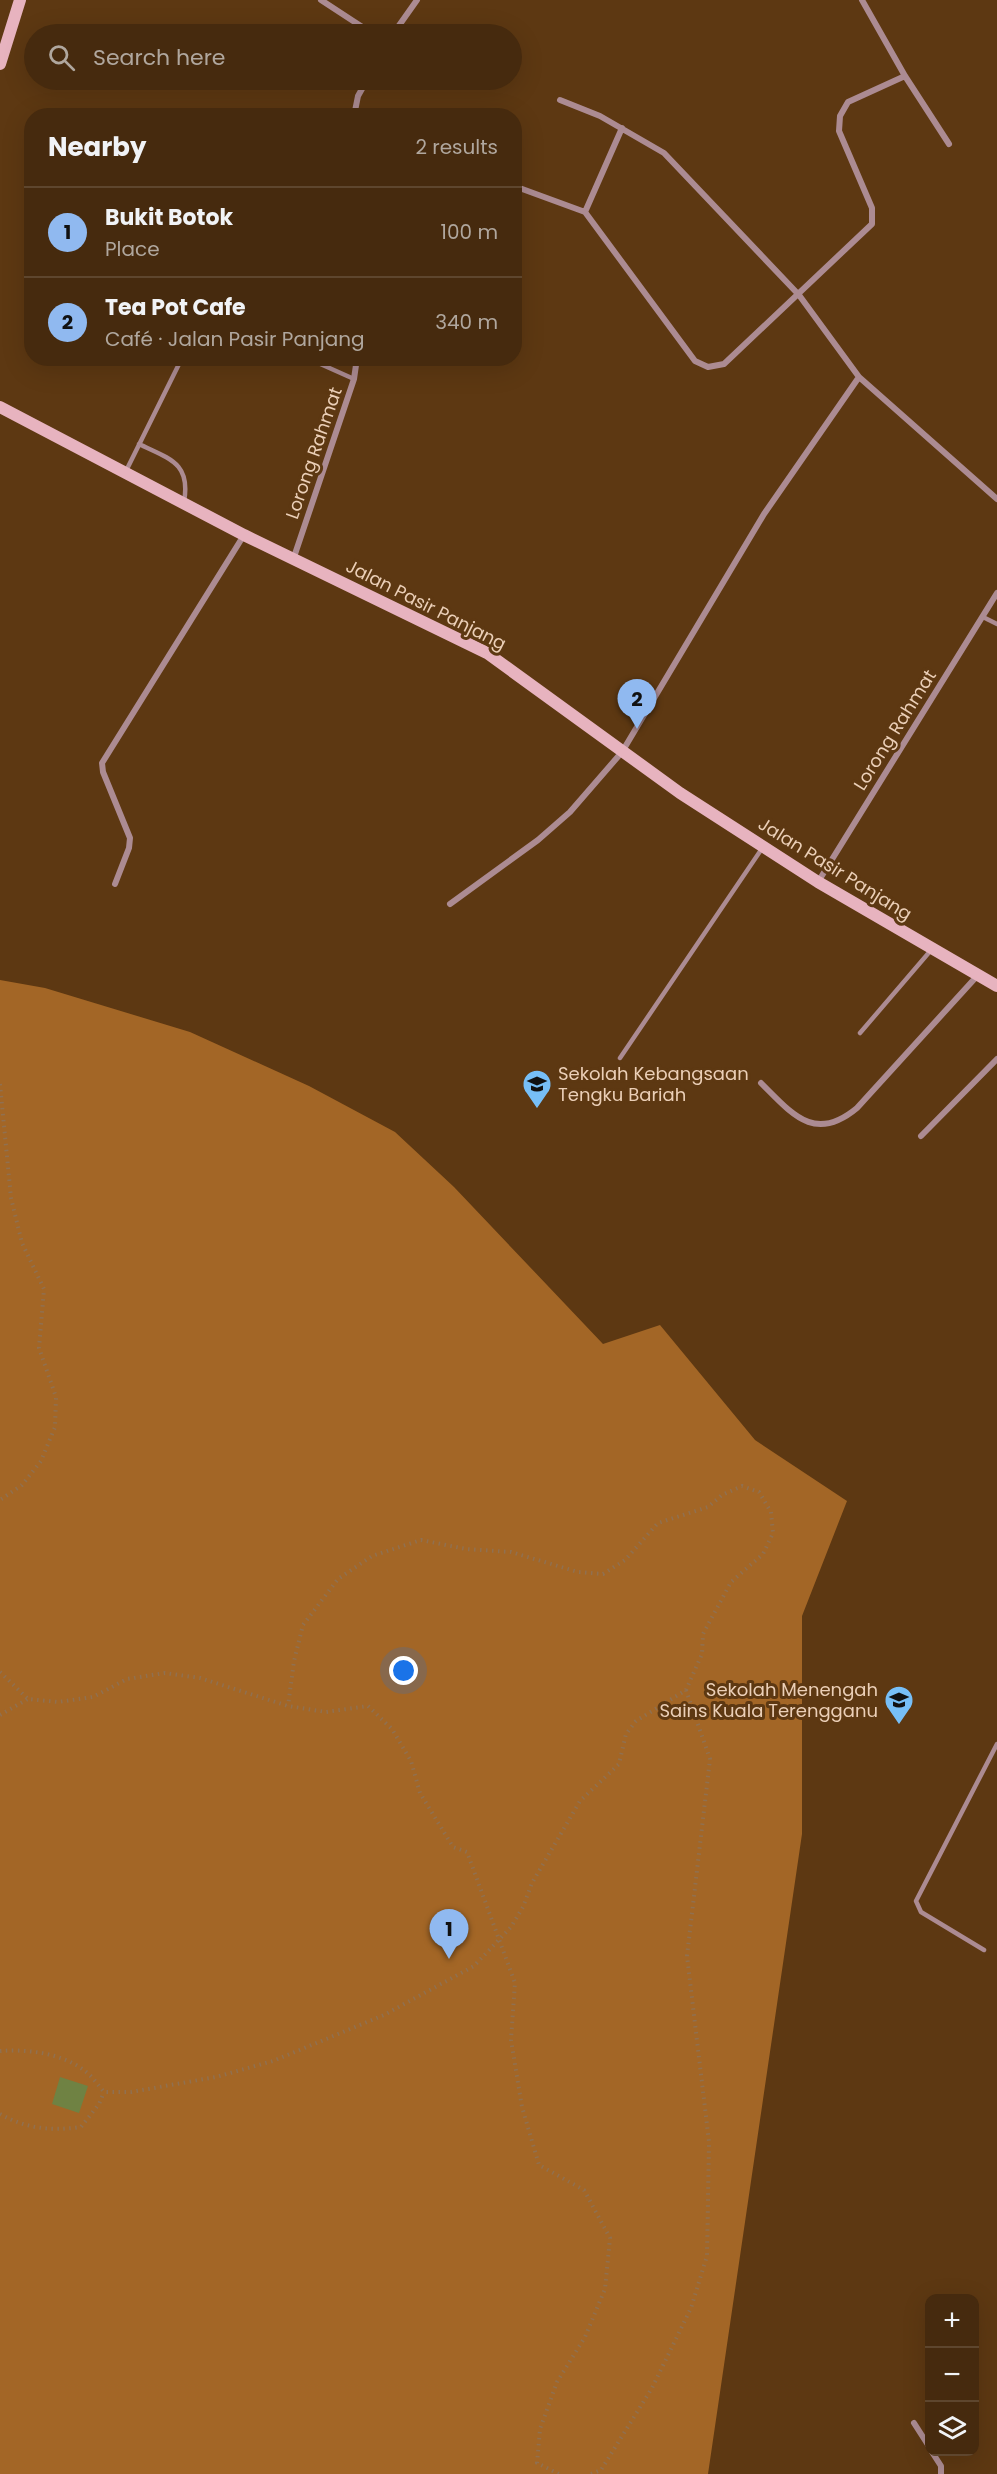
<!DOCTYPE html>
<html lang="en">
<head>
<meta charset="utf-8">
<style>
	body { margin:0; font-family:Poppins,sans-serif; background:#4d3217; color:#f1f3f6 }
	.controls { position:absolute; right:18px; bottom:18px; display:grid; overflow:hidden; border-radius:12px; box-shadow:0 6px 24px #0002 }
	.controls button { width:54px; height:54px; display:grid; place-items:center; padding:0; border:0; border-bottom:2px solid #5e462e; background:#462a0e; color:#f1f3f6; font:30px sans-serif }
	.you { position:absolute; left:404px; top:1671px; width:21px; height:21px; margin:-15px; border:4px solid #fff; border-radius:50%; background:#1a73e8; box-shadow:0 0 0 9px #1a73e833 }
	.badge { display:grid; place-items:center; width:39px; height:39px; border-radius:50%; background:#90b9f0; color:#111; font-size:20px; font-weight:700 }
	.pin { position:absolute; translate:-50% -50px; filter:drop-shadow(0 2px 3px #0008) }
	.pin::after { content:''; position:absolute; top:32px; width:21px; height:18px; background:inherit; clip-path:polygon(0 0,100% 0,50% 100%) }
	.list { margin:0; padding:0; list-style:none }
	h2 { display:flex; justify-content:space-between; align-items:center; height:78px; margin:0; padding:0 24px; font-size:26px }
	h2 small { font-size:20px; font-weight:400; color:#b0a79e }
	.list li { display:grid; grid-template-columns:39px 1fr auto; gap:18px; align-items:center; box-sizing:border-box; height:90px; padding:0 24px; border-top:2px solid #5e462e }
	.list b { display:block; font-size:22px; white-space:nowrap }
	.list p { margin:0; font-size:20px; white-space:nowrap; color:#b0a79e }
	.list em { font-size:20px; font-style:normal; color:#b0a79e }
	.icon { flex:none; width:33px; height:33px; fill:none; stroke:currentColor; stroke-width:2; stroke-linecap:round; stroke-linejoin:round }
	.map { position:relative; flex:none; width:997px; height:2474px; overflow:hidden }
	.search { position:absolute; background:#462a0e; box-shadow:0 6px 24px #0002; left:24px; top:24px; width:498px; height:66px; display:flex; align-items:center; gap:15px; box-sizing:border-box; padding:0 21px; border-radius:33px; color:#b0a79e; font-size:22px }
	.panel { position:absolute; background:#462a0e; box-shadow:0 6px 24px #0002; left:24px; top:108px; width:498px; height:258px; border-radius:24px }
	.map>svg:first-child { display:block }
	.forest { fill:#a36626 }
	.building { fill:#6f8243 }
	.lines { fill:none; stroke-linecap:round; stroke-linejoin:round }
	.path { stroke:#91704f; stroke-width:4; stroke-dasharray:1.5 4.5; stroke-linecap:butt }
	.service { stroke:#ac8b92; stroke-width:4.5 }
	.minor { stroke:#ac8b92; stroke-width:6 }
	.secondary { stroke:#e7b3bf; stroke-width:12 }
	.labels { text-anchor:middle; stroke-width:6; stroke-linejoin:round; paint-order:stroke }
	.street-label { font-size:18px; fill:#ebcfb7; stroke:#5d3812 }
	.poi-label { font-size:18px; fill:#ebcfb7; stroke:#5d3812; text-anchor:start }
</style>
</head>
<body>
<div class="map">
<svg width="997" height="2474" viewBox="0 0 997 2474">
	<rect width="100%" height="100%" fill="#5d3812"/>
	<!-- forest -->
	<path class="forest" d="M0,980L45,988L190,1032L309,1086L395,1132L454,1187L603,1344L660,1325L755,1440L847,1501L802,1616V1834L708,2474H0Z"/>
	<!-- building -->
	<path class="building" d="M60,2077L88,2086L79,2113L52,2104Z"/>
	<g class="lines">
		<!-- path -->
		<path class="path" d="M0,1084L11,1198L22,1243L44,1289L39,1348L56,1397L55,1427L41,1461L22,1485L0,1500
			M0,1672L28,1699L58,1702L93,1697L127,1679L165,1673L200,1678L288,1706L326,1712L368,1706L392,1729L411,1761L420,1793L453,1847L467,1852L515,1983L511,2040L522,2107L539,2165L584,2190L610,2238L605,2289L585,2337L557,2382L540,2429L537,2463L559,2474
			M0,1715L28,1699
			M0,2051C27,2049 62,2053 85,2071C92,2076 98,2085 104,2092H131L216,2077L273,2061L384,2015L474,1966L511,1927L523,1907L532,1883L580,1801L619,1764L626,1734L636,1721L686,1690L702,1654L703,1634L731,1582L763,1554L773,1533L771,1512L759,1492L742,1486L722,1495L708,1507L658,1523L625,1560L603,1574L578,1572L511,1552L466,1549L421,1540L372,1556L338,1579L303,1625L294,1661L288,1706
			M0,2114C27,2129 51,2131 81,2127L99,2104L104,2092
			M591,2474L601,2470L652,2388L691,2308L707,2256L709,2142L687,1956L710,1759L686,1690"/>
		<!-- service -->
		<path class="service" d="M307,358L354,379
			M139,444C170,459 191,463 184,502
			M126,471L182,358
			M983,617L997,624
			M860,1033L932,949
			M620,1058L763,847
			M984,1950L921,1912L916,1901L997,1744"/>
		<!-- minor -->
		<path class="minor" d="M321,0L373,34
			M862,0L905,76L949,144
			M393,34L417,0
			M560,100L600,116L664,153L799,295L859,377L997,499
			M354,116L358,96L367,80
			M622,128L585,212L695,361L708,367L724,364L872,224V208L839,131L840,116L848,102L905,76
			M514,186L585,212
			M294,557L354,379L357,358
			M818,882L997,593
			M115,884L129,848L130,838L103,772L102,763L244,535
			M450,904L538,840L570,812L622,752L764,514L859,377
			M761,1083C793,1115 815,1143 857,1108L978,975
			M921,1136L997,1059
			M914,2423L930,2448
			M932,2452L941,2466V2474"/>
		<!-- secondary -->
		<path class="secondary" d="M0,64L20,0
			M0,407L244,535L487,653L680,793L818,882L997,986"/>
	</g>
	<!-- icons -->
	<defs>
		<g id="school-pin" transform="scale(1.5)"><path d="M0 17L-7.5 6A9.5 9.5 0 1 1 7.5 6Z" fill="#77bff7" stroke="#5d3812"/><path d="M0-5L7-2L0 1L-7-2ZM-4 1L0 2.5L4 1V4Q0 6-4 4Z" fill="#111"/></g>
	</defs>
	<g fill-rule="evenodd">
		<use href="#school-pin" x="537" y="1084"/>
		<use href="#school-pin" x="899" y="1700"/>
	</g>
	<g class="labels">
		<!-- street labels -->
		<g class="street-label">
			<text transform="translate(314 453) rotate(-71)" y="6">Lorong Rahmat</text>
			<text transform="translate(426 605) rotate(27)" y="6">Jalan Pasir Panjang</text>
			<text transform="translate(895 730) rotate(-58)" y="6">Lorong Rahmat</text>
			<text transform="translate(835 869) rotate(32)" y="6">Jalan Pasir Panjang</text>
		</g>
		<!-- poi labels -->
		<g class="poi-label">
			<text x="558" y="1080">Sekolah Kebangsaan<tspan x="558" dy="21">Tengku Bariah</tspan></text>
			<text x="878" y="1696" text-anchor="end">Sekolah Menengah<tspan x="878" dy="21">Sains Kuala Terengganu</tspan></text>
		</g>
	</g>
</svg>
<div class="controls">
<button>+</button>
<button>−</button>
<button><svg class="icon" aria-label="layers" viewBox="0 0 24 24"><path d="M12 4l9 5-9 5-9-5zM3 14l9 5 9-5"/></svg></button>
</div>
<div class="you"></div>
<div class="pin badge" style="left:449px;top:1959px">1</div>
<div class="pin badge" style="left:637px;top:729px">2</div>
<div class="search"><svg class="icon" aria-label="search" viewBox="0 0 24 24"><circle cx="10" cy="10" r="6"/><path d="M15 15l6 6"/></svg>Search here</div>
<section class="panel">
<h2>Nearby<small>2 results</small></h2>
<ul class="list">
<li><span class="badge">1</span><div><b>Bukit Botok</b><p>Place</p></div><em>100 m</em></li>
<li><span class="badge">2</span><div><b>Tea Pot Cafe</b><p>Café · Jalan Pasir Panjang</p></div><em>340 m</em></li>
</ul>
</section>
</div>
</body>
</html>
